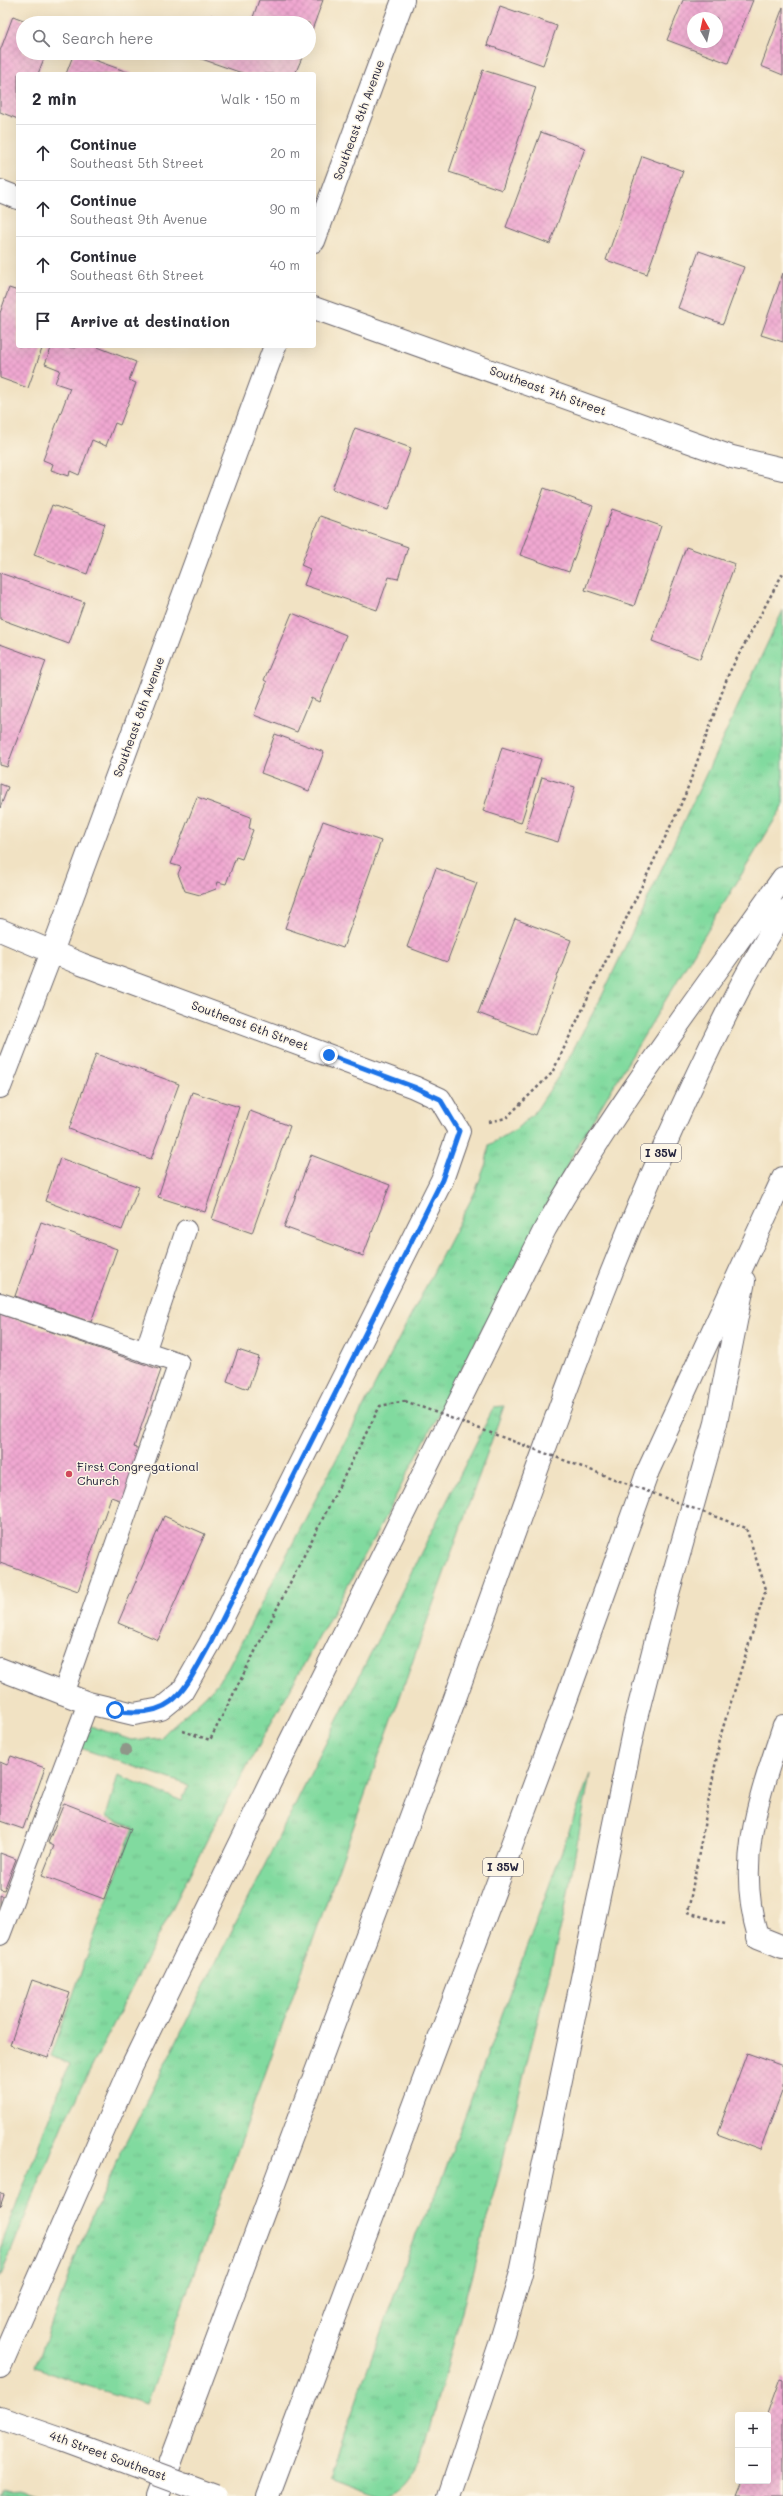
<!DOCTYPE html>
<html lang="en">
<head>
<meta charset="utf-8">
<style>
	body { margin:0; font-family:Mali,sans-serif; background:#f2f2f3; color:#2b2b33 }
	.controls { position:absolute; right:12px; bottom:12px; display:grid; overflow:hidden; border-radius:4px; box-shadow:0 4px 16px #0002 }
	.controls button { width:36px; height:36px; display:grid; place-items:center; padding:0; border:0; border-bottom:1px solid #e1e1e2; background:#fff; color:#2b2b33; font:20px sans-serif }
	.compass { position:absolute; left:687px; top:12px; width:36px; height:36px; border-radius:50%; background:#fff; box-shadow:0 4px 16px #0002; rotate:351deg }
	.stop { position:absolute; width:12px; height:12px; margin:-9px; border:3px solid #1a73e8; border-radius:50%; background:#fff }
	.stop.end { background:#1a73e8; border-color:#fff; box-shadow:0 1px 4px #0008 }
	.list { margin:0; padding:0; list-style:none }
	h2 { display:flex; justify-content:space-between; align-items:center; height:52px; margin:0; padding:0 16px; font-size:17px }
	h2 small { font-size:13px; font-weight:400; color:#7c7c81 }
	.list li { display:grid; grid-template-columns:26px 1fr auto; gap:12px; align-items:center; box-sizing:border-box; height:56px; padding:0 16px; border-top:1px solid #e1e1e2 }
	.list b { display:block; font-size:15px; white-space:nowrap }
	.list p { margin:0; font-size:13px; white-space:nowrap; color:#7c7c81 }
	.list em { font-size:13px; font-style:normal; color:#7c7c81 }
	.icon { flex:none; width:22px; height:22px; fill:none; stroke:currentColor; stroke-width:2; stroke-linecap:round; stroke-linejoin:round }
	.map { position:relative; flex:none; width:783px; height:2496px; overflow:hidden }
	.search { position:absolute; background:#fff; box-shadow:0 4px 16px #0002; left:16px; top:16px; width:300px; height:44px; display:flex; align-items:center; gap:10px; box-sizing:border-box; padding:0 14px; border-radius:22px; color:#7c7c81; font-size:15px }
	.panel { position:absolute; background:#fff; box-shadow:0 4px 16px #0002; left:16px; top:72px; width:300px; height:276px; border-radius:4px }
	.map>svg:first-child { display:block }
	.grass { fill:url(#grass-tufts); stroke:#527e6d }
	.building { fill:url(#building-cross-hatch); fill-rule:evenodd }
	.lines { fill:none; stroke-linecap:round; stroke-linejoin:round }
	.lane-casing { stroke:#6a656b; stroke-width:22 }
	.street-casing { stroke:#6a656b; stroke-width:24 }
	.secondary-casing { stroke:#6a656b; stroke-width:24 }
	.highway-casing { stroke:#6a656b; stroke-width:24 }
	.path { stroke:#6a656b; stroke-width:2.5; stroke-dasharray:3 3; stroke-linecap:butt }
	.lane { stroke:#fff; stroke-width:20 }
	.street { stroke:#fff; stroke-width:22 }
	.secondary { stroke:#fff; stroke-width:22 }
	.highway { stroke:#fff; stroke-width:22 }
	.secondary-bridge-casing { stroke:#6a656b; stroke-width:24; stroke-linecap:butt }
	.path-bridge { stroke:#6a656b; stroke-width:2.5; stroke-dasharray:3 3; stroke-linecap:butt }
	.secondary-bridge { stroke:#fff; stroke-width:22 }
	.tree { fill:#8f9789 }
	.route { stroke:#1a73e8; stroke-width:5 }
	.poi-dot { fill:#d1495b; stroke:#fcf5e5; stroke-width:1.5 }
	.labels { text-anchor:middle; stroke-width:3; stroke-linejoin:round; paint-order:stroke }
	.shield { fill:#fcf5e5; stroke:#63616e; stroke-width:1 }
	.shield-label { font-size:11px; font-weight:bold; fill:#22223b }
	.street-label { font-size:12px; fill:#22223b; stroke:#fcf5e5 }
	.poi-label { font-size:12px; fill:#22223b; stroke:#fcf5e5; text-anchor:start }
</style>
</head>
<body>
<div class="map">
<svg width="783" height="2496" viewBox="0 0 783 2496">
	<defs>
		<pattern id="grass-tufts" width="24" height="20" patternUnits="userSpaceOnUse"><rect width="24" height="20" fill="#81da9f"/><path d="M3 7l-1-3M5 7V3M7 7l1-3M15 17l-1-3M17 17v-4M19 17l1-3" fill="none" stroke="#6fbb8a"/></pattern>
		<pattern id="building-cross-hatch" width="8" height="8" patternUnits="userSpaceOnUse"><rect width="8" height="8" fill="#f0a8d1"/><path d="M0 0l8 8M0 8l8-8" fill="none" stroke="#ce90b4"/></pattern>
	</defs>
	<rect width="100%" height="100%" fill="#fcf5e5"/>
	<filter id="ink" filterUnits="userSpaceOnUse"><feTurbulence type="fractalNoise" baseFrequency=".025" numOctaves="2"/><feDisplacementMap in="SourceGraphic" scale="8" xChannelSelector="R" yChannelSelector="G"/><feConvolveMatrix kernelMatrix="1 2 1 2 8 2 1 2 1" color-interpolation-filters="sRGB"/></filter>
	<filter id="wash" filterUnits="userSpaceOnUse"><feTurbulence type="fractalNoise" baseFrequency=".012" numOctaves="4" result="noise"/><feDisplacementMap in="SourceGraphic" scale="16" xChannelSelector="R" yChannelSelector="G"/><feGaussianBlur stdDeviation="0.9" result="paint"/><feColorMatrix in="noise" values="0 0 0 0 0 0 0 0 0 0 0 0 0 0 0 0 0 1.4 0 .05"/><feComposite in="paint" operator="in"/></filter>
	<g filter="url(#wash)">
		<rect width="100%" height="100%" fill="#f1e2c3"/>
		<!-- grass -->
		<path class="grass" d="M783,610V806L579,1143L372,1542L215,1824L64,2122L0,2278V2249L69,2064L51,2056L133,1828L106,1817L118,1775L182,1801L188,1785L80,1748L88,1725L131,1740L160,1738C183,1714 211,1696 228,1668L476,1190L486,1163L489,1145L516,1129L535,1112L558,1077L601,998Z
			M504,1406L147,2404L81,2384L36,2367L78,2249L122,2150L494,1407Z
			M590,1774L564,1914L501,2167L422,2459C412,2474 400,2496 380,2496L329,2477L416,2234L437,2192Z
			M24,2491L37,2496H0L4,2492Z"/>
		<g id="blocks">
			<!-- building -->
			<path class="building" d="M259,0H323L309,38V23H251Z
				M683,0H753L728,63L667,40ZM693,18H717V42H693Z
				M500,6L557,26L543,65L487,45Z
				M783,7V75L761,66Z
				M211,15L233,23H208Z
				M13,16L31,23H23V53H46L38,74H18V119L0,112V51Z
				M74,53H75L133,74H66Z
				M197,53H304L295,74H245L196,57Z
				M483,70L536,87L502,190L449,172Z
				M541,132L585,148L550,244L506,227Z
				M642,156L683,171L647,274L606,260Z
				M699,251L744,267L723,324L678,308Z
				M783,273V342L761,335Z
				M9,288L18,291V346H43L28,388L0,378V313Z
				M52,346L76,348L77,346H95L136,362L129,380L136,383L120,425L115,423L106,446L92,440L79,475L70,471L69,476L51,470L53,464L43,460L70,388L55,383L60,370L45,364Z
				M355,428L411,448L388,510L332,489Z
				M544,488L593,506L569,572L520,555Z
				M52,505L105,524L87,574L34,555Z
				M612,509L661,526L634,606L585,590Z
				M320,516L408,547L398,579L389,577L377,610L304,585L310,569L301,565Z
				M686,547L735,564L700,659L652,641Z
				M0,573L84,602L69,644L0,619Z
				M292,613L346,635L319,702L311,698L297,732L254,715L267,682L264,680Z
				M0,644L46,661L7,767L0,765Z
				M275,734L324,752L309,791L261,773Z
				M502,747L541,759L521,823L483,811Z
				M542,777L575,787L558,842L525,832Z
				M0,784L8,787L0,808Z
				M197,797L251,817L249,828L253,830L242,859L236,857L226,884L218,882L216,889L200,895L185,891L178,874L181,867L171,864Z
				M323,821L381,841L343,948L285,928Z
				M436,868L477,883L447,962L407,947Z
				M515,919L571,940L535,1035L478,1013Z
				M96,1054L179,1084L151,1159L69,1129Z
				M192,1092L239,1107L205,1212L158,1197Z
				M250,1111L290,1126L252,1233L212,1219Z
				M311,1155L390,1185L363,1256L284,1227Z
				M60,1158L139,1187L122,1230L45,1201Z
				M41,1222L117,1249L91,1322L15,1296Z
				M0,1314L161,1370L134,1447L146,1451L128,1503L111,1497L78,1591L0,1563Z
				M238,1350L259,1357L248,1389L227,1381Z
				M164,1516L205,1534L158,1640L118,1623Z
				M11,1756L45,1768L23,1829L0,1821V1762L7,1765Z
				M64,1803L131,1829L104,1899L42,1876L54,1846L48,1843Z
				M0,1853L16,1859L4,1890L0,1889Z
				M0,1895L4,1897L0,1906Z
				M32,1980L70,1993L48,2058L10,2045Z
				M747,2053L783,2066V2089L760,2150L717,2134Z
				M0,2193L4,2195L0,2207Z
				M780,2379L783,2380V2496H737L743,2481H768L767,2415Z"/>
		</g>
	</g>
	<g filter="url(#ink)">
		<use href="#blocks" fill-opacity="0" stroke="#6a656b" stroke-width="1"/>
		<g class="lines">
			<!-- lane casing -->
			<g class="lane-casing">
				<path id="lane" d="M0,1303L179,1363L63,1694
					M145,1352L186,1230
					M0,1935L88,1703
					M758,1937C735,1859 759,1799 783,1725"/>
			</g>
			<!-- street casing -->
			<g class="street-casing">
				<path id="street" d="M0,191L18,198
					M314,241L403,0
					M314,308L732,457L783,469
					M0,930L81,964L414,1087L440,1099L459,1131L442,1180L210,1643L182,1692L161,1709L134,1714L88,1703L0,1669
					M0,1087L52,952L275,346
					M758,1937L783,1947"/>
			</g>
			<!-- secondary casing -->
			<g class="secondary-casing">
				<path id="secondary" d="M0,2418L64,2440"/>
			</g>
			<!-- highway casing -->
			<g class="highway-casing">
				<path id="highway" d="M0,2367L131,2068L277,1768L545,1229C615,1106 702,993 783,878
					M158,2496C256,2231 357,1967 454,1701C540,1462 621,1219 737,993C751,965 768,938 783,911
					M268,2496L566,1700L648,1471L783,1178
					M449,2496L499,2347L521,2273L635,1722L667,1597L716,1423L744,1281"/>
			</g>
			<!-- path -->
			<path class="path" d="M489,1122L506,1118L552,1073L684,798L729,673L783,573
				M183,1731L210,1740L380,1406L405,1401
				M725,1924L688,1912L721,1734L766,1589L746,1528"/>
			<!-- lane -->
			<use href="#lane" class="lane"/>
			<!-- street -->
			<use href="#street" class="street"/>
			<!-- secondary -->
			<use href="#secondary" class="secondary"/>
			<!-- highway -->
			<use href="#highway" class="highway"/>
			<!-- secondary-bridge casing -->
			<g class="secondary-bridge-casing">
				<path id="secondary-bridge" d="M64,2440L215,2496"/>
			</g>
			<!-- path-bridge -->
			<path class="path-bridge" d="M405,1401L746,1528"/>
			<!-- secondary-bridge -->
			<use href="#secondary-bridge" class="secondary-bridge"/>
		</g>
		<!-- trees -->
		<circle class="tree" cx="126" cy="1750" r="6"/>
	</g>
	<g class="lines" filter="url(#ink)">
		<!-- route -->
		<path class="route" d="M115,1710C175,1721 185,1688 210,1644L442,1180L459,1131L440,1099L414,1087L329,1055"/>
	</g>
	<!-- markers -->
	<circle class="poi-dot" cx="69" cy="1474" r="4"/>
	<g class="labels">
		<!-- shield labels -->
		<g class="shield">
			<rect x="641" y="1144" width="40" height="18" rx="3"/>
			<rect x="483" y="1858" width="40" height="18" rx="3"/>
		</g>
		<g class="shield-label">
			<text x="661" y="1157">I 35W</text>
			<text x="503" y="1871">I 35W</text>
		</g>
		<!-- street labels -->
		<g class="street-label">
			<text transform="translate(359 120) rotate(-70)" y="4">Southeast 8th Avenue</text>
			<text transform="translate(548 391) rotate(20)" y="4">Southeast 7th Street</text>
			<text transform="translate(139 717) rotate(-70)" y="4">Southeast 8th Avenue</text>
			<text transform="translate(250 1026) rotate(20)" y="4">Southeast 6th Street</text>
			<text transform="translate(108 2456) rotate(20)" y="4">4th Street Southeast</text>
		</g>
		<!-- poi labels -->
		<g class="poi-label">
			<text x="77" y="1471">First Congregational<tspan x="77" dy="14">Church</tspan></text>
		</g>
	</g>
</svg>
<div class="controls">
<button>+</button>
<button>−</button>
</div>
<svg class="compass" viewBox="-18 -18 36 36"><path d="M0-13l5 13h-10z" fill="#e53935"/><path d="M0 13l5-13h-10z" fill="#7c7c81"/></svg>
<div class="stop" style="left:115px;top:1710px"></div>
<div class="stop end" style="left:329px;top:1055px"></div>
<div class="search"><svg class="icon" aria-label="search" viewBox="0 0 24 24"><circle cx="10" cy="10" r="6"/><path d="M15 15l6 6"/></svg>Search here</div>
<section class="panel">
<h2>2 min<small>Walk · 150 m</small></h2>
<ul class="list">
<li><svg class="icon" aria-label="ahead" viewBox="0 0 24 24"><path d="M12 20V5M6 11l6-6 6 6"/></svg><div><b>Continue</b><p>Southeast 5th Street</p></div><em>20 m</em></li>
<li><svg class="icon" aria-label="ahead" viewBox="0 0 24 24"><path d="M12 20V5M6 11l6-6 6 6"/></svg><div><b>Continue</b><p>Southeast 9th Avenue</p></div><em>90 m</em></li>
<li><svg class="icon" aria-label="ahead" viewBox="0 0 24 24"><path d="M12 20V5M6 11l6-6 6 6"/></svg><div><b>Continue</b><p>Southeast 6th Street</p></div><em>40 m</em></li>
<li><svg class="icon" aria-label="arrive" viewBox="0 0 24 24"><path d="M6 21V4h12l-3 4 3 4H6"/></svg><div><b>Arrive at destination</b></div></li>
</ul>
</section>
</div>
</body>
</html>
